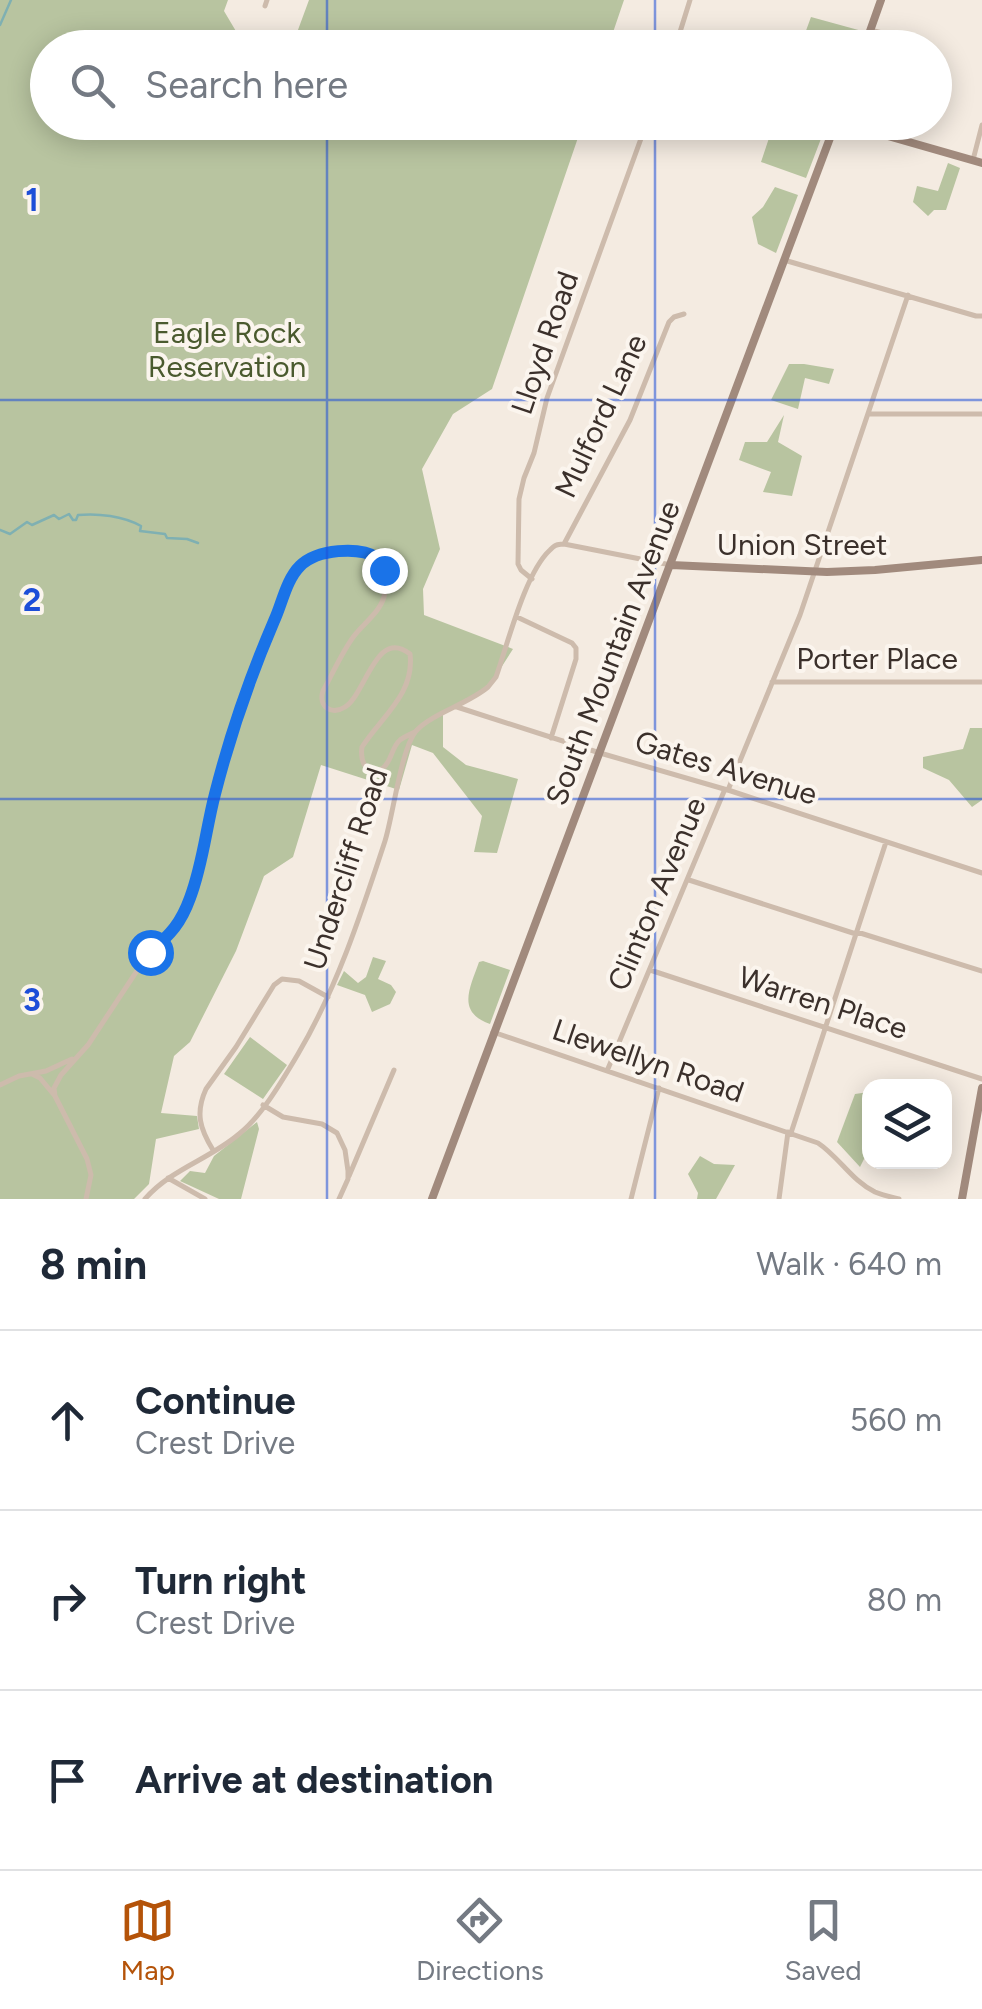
<!DOCTYPE html>
<html lang="en">
<head>
<meta charset="utf-8">
<style>
	body { margin:0; font-family:Figtree,sans-serif; background:#f6f6f7; color:#1f2937 }
	.controls { position:absolute; right:30px; bottom:30px; display:grid; overflow:hidden; border-radius:20px; box-shadow:0 5px 25px #0003 }
	.controls button { width:90px; height:90px; display:grid; place-items:center; padding:0; border:0; border-bottom:2px solid #e0e1e3; background:#fff; color:#1f2937; font:50px sans-serif }
	.stop { position:absolute; width:30px; height:30px; margin:-22px; border:8px solid #1a73e8; border-radius:50%; background:#fff }
	.stop.end { background:#1a73e8; border-color:#fff; box-shadow:0 2px 10px #0008 }
	.list { margin:0; padding:0; list-style:none }
	h2 { display:flex; justify-content:space-between; align-items:center; height:130px; margin:0; padding:0 40px; font-size:42px }
	h2 small { font-size:32px; font-weight:400; color:#747a83 }
	.list li { display:grid; grid-template-columns:65px 1fr auto; gap:30px; align-items:center; box-sizing:border-box; height:180px; padding:0 40px; border-top:2px solid #e0e1e3 }
	.list b { display:block; font-size:38px; white-space:nowrap }
	.list p { margin:0; font-size:32px; white-space:nowrap; color:#747a83 }
	.list em { font-size:32px; font-style:normal; color:#747a83 }
	.icon { flex:none; width:55px; height:55px; fill:none; stroke:currentColor; stroke-width:2; stroke-linecap:round; stroke-linejoin:round }
	.map { position:relative; flex:none; width:982px; height:1199px; overflow:hidden }
	.search { position:absolute; background:#fff; box-shadow:0 5px 25px #0003; left:30px; right:30px; top:30px; height:110px; display:flex; align-items:center; gap:25px; box-sizing:border-box; padding:0 35px; border-radius:55px; color:#747a83; font-size:38px }
	.sheet { height:670px; background:#fff }
	nav { display:flex; justify-content:space-around; align-items:center; box-sizing:border-box; height:140px; border-top:2px solid #e0e1e3; background:#fff; font-size:28px; color:#747a83 }
	nav a { display:grid; justify-items:center; gap:5px }
	nav .on { color:#b45309 }
	.map>svg:first-child { display:block }
	.green { fill:#b8c4a0 }
	.lines { fill:none; stroke-linecap:round; stroke-linejoin:round }
	.stream { stroke:#7fb0b2; stroke-width:2.5 }
	.street { stroke:#cdbbac; stroke-width:5 }
	.secondary { stroke:#a18a7d; stroke-width:8 }
	.route { stroke:#1a73e8; stroke-width:12 }
	.grid { fill:none; stroke:#1d4ed8; stroke-width:2.5; stroke-opacity:0.55 }
	.labels { text-anchor:middle; stroke-width:8; stroke-linejoin:round; paint-order:stroke }
	.park-label { font-size:30px; fill:#4a5a2e; stroke:#fbf5ee }
	.street-label { font-size:30px; fill:#3b302b; stroke:#fbf5ee }
	.grid-label { font-size:32px; text-anchor:middle; font-weight:bold; fill:#1d4ed8; stroke:#fbf5ee; stroke-width:8; stroke-linejoin:round; paint-order:stroke }
</style>
</head>
<body>
<div class="map">
<svg width="982" height="1199" viewBox="0 0 982 1199">
	<rect width="100%" height="100%" fill="#f4ebe1"/>
	<!-- green -->
	<path class="green" d="M0,0H228L224,11L240,38L255,47L48,48V122L583,123L492,389L453,414L422,469L440,549L423,589L424,615L513,649L488,688L443,711V747L466,765L518,779L497,853L474,852L482,816L433,753L412,745L399,790L321,765L293,857L264,876L236,951L190,1042L174,1056L161,1113L197,1116L199,1129L156,1139L149,1184L134,1199H0Z
		M309,0H624L608,47H275L295,38Z
		M811,17L862,31L856,47H800Z
		M774,123H827L806,178L761,162Z
		M948,163L960,168L946,210H934L928,216L913,202L917,186L938,191Z
		M775,187L798,195L776,253L758,244L752,217L763,207Z
		M789,364H804L834,369L829,384L805,378L798,409L771,400Z
		M784,415L778,442L802,456L792,496L763,492L771,472L739,460L745,442H767Z
		M970,728H982V800L972,807L949,780L923,768V757L963,749Z
		M373,957L386,961L378,979L391,985L396,992L390,1004L372,1012L365,995L337,985L344,971L358,983L366,977Z
		M483,961L510,970L490,1024C456,1012 470,988 479,962Z
		M250,1037L287,1065L263,1099L224,1074Z
		M869,1092V1149L860,1167L837,1142L855,1094Z
		M257,1122L259,1129L241,1199H219L180,1181L190,1171L205,1173L214,1156Z
		M700,1156L714,1164L735,1165L716,1199H697L698,1193L688,1174Z"/>
	<g class="lines">
		<!-- stream -->
		<path class="stream" d="M0,25L11,0
			M0,530L10,534L27,522L32,525L54,515L59,519L69,514L73,520H76L78,515C98,513 123,516 141,526L140,531L165,534L167,538L187,539L198,543"/>
		<!-- street -->
		<path class="street" d="M265,6L267,0
			M870,30L919,42
			M675,48L690,0
			M973,160L982,125
			M784,260L976,316H982
			M870,414H982
			M564,544L630,420L669,322L674,317L684,314
			M532,579L521,570L518,564L519,499L524,478L534,453L547,398L647,122
			M517,617L572,643L576,648V659L551,738
			M772,682H982
			M457,707L600,753L731,791L982,873
			M728,790L800,615L908,295
			M689,880L856,934
			M857,932L982,971
			M650,970L982,1079
			M493,1032L818,1143C839,1157 852,1181 875,1192C882,1195 891,1197 899,1199
			M607,1071L725,789
			M32,1074L40,1078L55,1096L87,1159L91,1175L86,1199
			M0,1085L19,1076L46,1071L72,1059
			M55,1096L54,1088L61,1075L88,1045L142,963L176,929L190,899L201,867L214,796L249,679L290,579C295,573 299,566 306,562C319,553 360,546 374,555C385,562 387,580 385,591C384,609 365,622 354,636C342,652 333,673 323,691C318,706 331,716 345,707C366,694 376,627 410,654C415,694 381,717 362,747C360,760 366,779 383,768C392,761 391,748 400,740C402,738 413,733 415,732
			M263,1105L283,1117L322,1124L337,1133L345,1150L348,1171V1179L339,1199
			M791,1133L886,842
			M213,1150C200,1129 195,1113 206,1089L236,1047L274,985L282,979L299,981L328,997
			M349,1176L394,1070
			M168,1178L205,1199
			M145,1199C171,1169 210,1159 239,1134C262,1116 283,1079 298,1054C337,988 361,914 385,841C393,816 401,749 416,731C431,714 468,704 488,687L496,677C508,643 525,573 550,550C556,544 556,545 564,544L671,565
			M631,1199L659,1088
			M779,1199L788,1132"/>
		<!-- secondary -->
		<path class="secondary" d="M864,48L881,0
			M839,122L982,163
			M671,565L827,572L875,570L982,560
			M432,1199L836,122
			M962,1199L982,1088"/>
	</g>
	<g class="lines">
		<!-- route -->
		<path class="route" d="M150,952C171,934 181,923 190,898C203,864 206,828 215,794C230,735 250,677 274,621C282,604 286,580 300,566C317,549 359,546 378,558L384,570"/>
	</g>
	<!-- grid -->
	<path class="grid" d="M327,0V48M655,0V48M327,122V1199M655,122V1199M0,400H982M0,799H982"/>
	<g class="labels">
		<!-- park labels -->
		<g class="park-label">
			<text x="227" y="343">Eagle Rock<tspan x="227" dy="34">Reservation</tspan></text>
		</g>
		<!-- street labels -->
		<g class="street-label">
			<text transform="translate(545 343) rotate(-71)" y="10">Lloyd Road</text>
			<text transform="translate(601 416) rotate(-65)" y="10">Mulford Lane</text>
			<text x="802" y="555">Union Street</text>
			<text transform="translate(613 653) rotate(-69)" y="10">South Mountain Avenue</text>
			<text x="877" y="669">Porter Place</text>
			<text transform="translate(726 768) rotate(17)" y="10">Gates Avenue</text>
			<text transform="translate(346 869) rotate(-72)" y="10">Undercliff Road</text>
			<text transform="translate(657 894) rotate(-67)" y="10">Clinton Avenue</text>
			<text transform="translate(823 1003) rotate(18)" y="10">Warren Place</text>
			<text transform="translate(648 1061) rotate(19)" y="10">Llewellyn Road</text>
		</g>
	</g>
	<g class="grid-label">
		<text x="32" y="211">1</text>
		<text x="32" y="611">2</text>
		<text x="32" y="1011">3</text>
	</g>
</svg>
<div class="controls">
<button><svg class="icon" aria-label="layers" viewBox="0 0 24 24"><path d="M12 4l9 5-9 5-9-5zM3 14l9 5 9-5"/></svg></button>
</div>
<div class="stop" style="left:150px;top:952px"></div>
<div class="stop end" style="left:384px;top:570px"></div>
<div class="search"><svg class="icon" aria-label="search" viewBox="0 0 24 24"><circle cx="10" cy="10" r="6"/><path d="M15 15l6 6"/></svg>Search here</div>
</div>
<section class="sheet">
<h2>8 min<small>Walk · 640 m</small></h2>
<ul class="list">
<li><svg class="icon" aria-label="ahead" viewBox="0 0 24 24"><path d="M12 20V5M6 11l6-6 6 6"/></svg><div><b>Continue</b><p>Crest Drive</p></div><em>560 m</em></li>
<li><svg class="icon" aria-label="right" viewBox="0 0 24 24"><path d="M7 20v-9h11M14 6l5 5-5 5"/></svg><div><b>Turn right</b><p>Crest Drive</p></div><em>80 m</em></li>
<li><svg class="icon" aria-label="arrive" viewBox="0 0 24 24"><path d="M6 21V4h12l-3 4 3 4H6"/></svg><div><b>Arrive at destination</b></div></li>
</ul>
</section>
<nav>
<a class="on"><svg class="icon" aria-label="map" viewBox="0 0 24 24"><path d="M3 6l6-2 6 2 6-2v14l-6 2-6-2-6 2zM9 4v14M15 6v14"/></svg>Map</a>
<a><svg class="icon" aria-label="directions" viewBox="0 0 24 24"><path d="M12 3l9 9-9 9-9-9zM9 14v-3h6M13 9l2 2-2 2"/></svg>Directions</a>
<a><svg class="icon" aria-label="saved" viewBox="0 0 24 24"><path d="M7 4h10v16l-5-4-5 4z"/></svg>Saved</a>
</nav>
</body>
</html>
